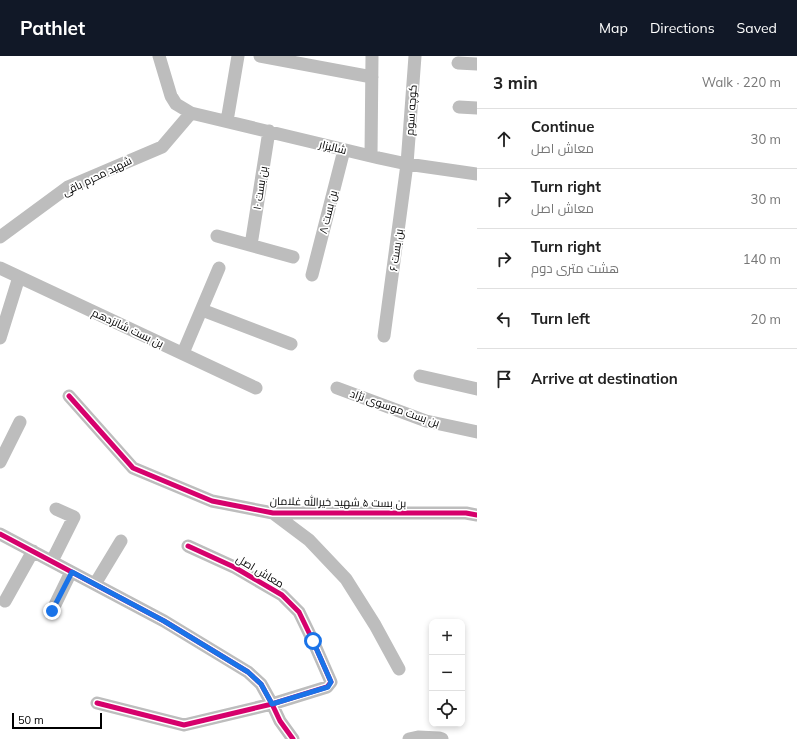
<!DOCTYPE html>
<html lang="en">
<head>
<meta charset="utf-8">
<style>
	body { margin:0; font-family:Mulish,Cairo,sans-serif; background:#f6f6f6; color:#222 }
	.controls { position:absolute; right:12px; bottom:12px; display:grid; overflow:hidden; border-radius:8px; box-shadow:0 2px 6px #0003 }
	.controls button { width:36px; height:36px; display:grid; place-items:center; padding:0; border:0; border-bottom:1px solid #e0e0e0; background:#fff; color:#222; font:20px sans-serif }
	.scale { position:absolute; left:12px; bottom:10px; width:90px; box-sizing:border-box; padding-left:4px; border:2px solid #000; border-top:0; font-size:11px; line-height:14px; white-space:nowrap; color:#000; -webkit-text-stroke:3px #fff; paint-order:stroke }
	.stop { position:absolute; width:12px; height:12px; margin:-9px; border:3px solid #1a73e8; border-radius:50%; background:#fff }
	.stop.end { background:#1a73e8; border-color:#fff; box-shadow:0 1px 4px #0008 }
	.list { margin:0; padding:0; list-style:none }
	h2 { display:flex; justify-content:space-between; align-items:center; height:52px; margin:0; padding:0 16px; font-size:17px }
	h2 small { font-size:13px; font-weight:400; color:#767676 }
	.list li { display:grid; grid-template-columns:26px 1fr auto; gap:12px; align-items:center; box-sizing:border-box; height:60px; padding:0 16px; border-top:1px solid #e0e0e0 }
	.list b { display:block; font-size:15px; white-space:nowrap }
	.list p { margin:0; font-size:13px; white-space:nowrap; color:#767676 }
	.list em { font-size:13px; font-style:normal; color:#767676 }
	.icon { flex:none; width:22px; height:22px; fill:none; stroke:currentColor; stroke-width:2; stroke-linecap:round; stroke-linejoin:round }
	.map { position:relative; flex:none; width:477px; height:683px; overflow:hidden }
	header { display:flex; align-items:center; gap:24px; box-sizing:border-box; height:56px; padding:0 20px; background:#111827; color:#fff }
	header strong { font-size:19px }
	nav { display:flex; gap:22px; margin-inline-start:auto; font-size:14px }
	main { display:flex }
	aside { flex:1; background:#fff }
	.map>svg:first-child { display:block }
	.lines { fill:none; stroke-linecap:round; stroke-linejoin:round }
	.minor { stroke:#bdbdbd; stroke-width:13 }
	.cycleway-casing { stroke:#fff; stroke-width:8 }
	.cycleway { stroke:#d6006c; stroke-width:5 }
	.route { stroke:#1a73e8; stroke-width:5 }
	.labels { text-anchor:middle; stroke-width:3.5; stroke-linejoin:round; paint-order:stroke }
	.street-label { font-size:11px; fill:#000; stroke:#fff }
</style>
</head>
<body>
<header>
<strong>Pathlet</strong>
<nav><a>Map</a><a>Directions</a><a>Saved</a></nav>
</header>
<main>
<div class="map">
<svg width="477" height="683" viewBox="0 0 477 683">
	<rect width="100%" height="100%" fill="#fff"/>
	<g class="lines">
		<!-- minor -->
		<path class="minor" d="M159,0L171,40L176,48L191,57L379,102L407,108L477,118
			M260,0L372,21
			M458,7L477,8
			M459,51L477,52
			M227,65L238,0
			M371,100L372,0
			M217,180L293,201
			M0,181L68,131L162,91L191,57
			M251,189L269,75
			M0,212L256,332
			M312,219L344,94
			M202,254L291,288
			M384,280L407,108L415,0
			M0,282L19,221
			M183,297L219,212
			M420,320L477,333
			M337,332L426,365L477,376
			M69,340L133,412L212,445L273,457H466L477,459
			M0,406L20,366
			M273,457L309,484L346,523L375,569L399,613
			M0,478L164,565L248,616L261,628L272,648L280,665L293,683
			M52,505L74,461L56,453
			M95,528L121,485
			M5,545L33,495
			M52,555L71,516
			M97,647L184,669L272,648L327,631L331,626L313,585L299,556L282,539L234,511L188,490
			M409,683L418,681L439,682L442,683"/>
		<!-- cycleway casing -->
		<g class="cycleway-casing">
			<path id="cycleway" d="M69,340L133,412L212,445L273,457H466L477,459
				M0,478L164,565L248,616L261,628L272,648L280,665L293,683
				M97,647L184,669L272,648L327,631L331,626L313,585L299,556L282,539L234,511L188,490"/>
		</g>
		<!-- cycleway -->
		<use href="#cycleway" class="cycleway"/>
	</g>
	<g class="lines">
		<!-- route -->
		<path class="route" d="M52,555L72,516L164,565L248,616L261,628L272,648L328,631L331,626L313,585"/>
	</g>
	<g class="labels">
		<!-- street labels -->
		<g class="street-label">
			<text transform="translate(411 54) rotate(-86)" y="4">کوچه سوم</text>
			<text transform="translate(333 91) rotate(14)" y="4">شالیزار</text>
			<text transform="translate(97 120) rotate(-26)" y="4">شهید محرم باقی</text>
			<text transform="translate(260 132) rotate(-81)" y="4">بن بست ۱۰</text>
			<text transform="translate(328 156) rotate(-76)" y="4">بن بست ۸</text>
			<text transform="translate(396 194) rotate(-82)" y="4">بن بست ۶</text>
			<text transform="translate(128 272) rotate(25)" y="4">بن بست شانزدهم</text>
			<text transform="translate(395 352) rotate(19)" y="4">بن بست موسوی نژاد</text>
			<text transform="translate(338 446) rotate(1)" y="4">بن بست ۵ شهید خیرالله غلامان</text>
			<text transform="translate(260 515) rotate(31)" y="4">معاش اصل</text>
		</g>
	</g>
</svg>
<div class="controls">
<button>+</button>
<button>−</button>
<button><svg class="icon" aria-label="locate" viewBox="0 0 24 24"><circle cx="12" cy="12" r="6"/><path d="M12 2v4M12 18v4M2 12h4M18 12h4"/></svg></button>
</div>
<div class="scale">50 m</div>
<div class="stop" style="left:313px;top:585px"></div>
<div class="stop end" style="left:52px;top:555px"></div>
</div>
<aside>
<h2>3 min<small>Walk · 220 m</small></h2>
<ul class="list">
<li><svg class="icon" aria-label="ahead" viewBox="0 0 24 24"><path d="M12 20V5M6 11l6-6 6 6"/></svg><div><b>Continue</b><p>معاش اصل</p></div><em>30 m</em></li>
<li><svg class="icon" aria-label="right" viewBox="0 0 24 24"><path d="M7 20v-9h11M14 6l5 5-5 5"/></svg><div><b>Turn right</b><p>معاش اصل</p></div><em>30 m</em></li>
<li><svg class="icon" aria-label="right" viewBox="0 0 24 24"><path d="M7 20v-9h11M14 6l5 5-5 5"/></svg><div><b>Turn right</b><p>هشت متری دوم</p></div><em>140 m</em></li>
<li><svg class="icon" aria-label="left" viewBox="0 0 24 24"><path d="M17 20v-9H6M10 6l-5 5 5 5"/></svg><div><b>Turn left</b></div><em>20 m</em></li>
<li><svg class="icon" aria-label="arrive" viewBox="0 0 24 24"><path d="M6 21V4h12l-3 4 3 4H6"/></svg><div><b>Arrive at destination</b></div></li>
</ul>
</aside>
</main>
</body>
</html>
